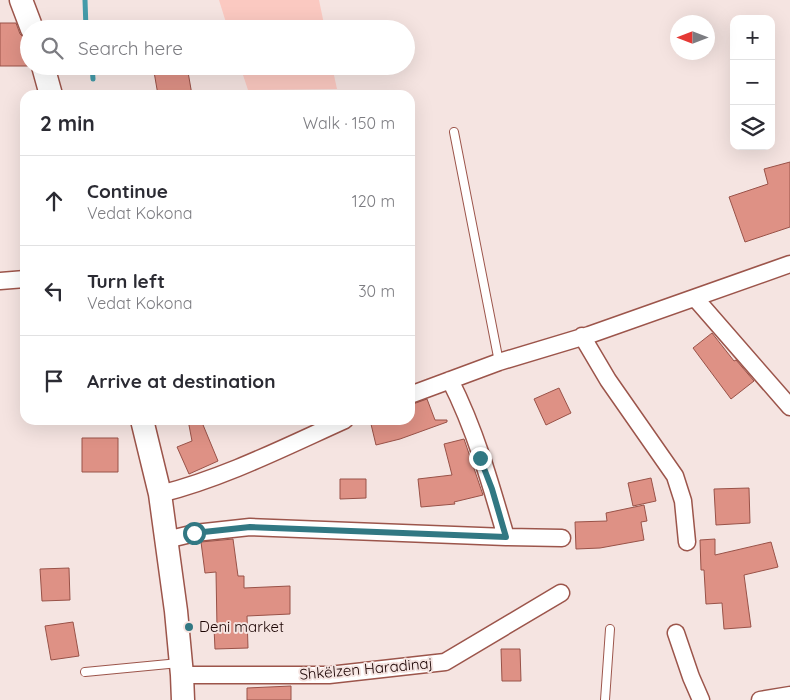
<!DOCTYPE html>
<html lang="en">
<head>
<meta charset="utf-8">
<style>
	body { margin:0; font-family:Quicksand,sans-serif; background:#f2f2f3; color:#2b2b33 }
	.controls { position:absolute; right:15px; top:15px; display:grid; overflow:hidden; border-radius:10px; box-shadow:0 5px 20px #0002 }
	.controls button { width:45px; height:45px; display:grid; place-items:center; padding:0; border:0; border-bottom:1px solid #e1e1e2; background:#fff; color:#2b2b33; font:25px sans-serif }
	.compass { position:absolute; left:670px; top:15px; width:45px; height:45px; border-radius:50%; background:#fff; box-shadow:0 5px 20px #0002; rotate:270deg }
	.stop { position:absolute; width:15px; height:15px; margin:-11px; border:4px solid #317883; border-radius:50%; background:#fff }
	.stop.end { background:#317883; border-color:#fff; box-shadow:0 1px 5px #0008 }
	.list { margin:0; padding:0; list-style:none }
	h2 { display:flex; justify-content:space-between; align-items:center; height:65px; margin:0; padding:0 20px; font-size:21px }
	h2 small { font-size:16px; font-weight:400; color:#7c7c81 }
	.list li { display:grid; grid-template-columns:32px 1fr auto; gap:15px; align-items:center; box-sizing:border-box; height:90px; padding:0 20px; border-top:1px solid #e1e1e2 }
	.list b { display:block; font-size:19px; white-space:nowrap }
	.list p { margin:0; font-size:16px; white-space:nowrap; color:#7c7c81 }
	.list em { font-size:16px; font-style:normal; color:#7c7c81 }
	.icon { flex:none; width:28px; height:28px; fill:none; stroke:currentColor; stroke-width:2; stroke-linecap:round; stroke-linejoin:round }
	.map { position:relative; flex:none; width:790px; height:700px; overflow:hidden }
	.search { position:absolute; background:#fff; box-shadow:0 5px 20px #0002; left:20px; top:20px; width:395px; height:55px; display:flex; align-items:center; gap:12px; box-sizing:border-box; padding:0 18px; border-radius:28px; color:#7c7c81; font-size:19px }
	.panel { position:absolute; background:#fff; box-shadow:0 5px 20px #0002; left:20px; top:90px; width:395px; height:335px; border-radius:15px }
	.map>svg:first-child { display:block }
	.green { fill:#fbc9c1 }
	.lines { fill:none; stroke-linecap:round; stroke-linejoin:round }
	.stream { stroke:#449ba9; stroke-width:5 }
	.building { fill:#de9185; stroke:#995248 }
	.lane-casing { stroke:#9c554b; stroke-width:10 }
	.street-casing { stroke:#9c554b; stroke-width:19 }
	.secondary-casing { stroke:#9c554b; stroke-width:25 }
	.lane { stroke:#fff; stroke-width:8 }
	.street { stroke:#fff; stroke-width:16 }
	.secondary { stroke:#fff; stroke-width:22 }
	.route { stroke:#317883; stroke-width:6 }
	.poi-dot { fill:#317883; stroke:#f5e4e1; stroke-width:2 }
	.labels { text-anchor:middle; stroke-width:4; stroke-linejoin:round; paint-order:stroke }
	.poi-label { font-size:15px; fill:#1b0302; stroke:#f5e4e1; text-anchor:start }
	.street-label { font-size:15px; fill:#1b0302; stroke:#f5e4e1 }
</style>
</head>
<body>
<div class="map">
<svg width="790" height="700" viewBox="0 0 790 700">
	<rect width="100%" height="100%" fill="#f5e4e1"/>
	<!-- green -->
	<path class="green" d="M219,0H319L325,29H228Z
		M240,66H332L337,89L248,90Z"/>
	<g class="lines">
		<!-- stream -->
		<path class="stream" d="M85,0L86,29
			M92,66L93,79"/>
	</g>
	<!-- building -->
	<path class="building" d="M0,23H16L20,34L28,41V66H0Z
		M153,66H187L192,95H158Z
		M790,162V227L745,242L729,197L768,184L764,169Z
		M712,333L734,361L736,360L754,381L731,399L693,348Z
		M559,388L571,413L546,425L534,399Z
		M427,399L435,420H447V422L400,439L376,445L370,420H410V405Z
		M188,420H201L218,461L189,474L177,447L192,441Z
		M82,438H118V472H82Z
		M464,439L483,495L454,502L455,504L421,507L418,479L452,475L444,444Z
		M651,478L656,501L633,506L628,483Z
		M340,479H366V498L340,499Z
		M749,488L750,523L716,525L714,489Z
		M644,505L647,521L641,522L644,540L600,548L576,549L575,522L607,521L606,513Z
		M233,539L238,576H244V588L290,586V614L247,616L248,648L215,649L214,628H217L216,572L205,573L201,542Z
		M715,539V555L771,542L778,567L744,575L751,627L724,629L722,603L706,604L704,570H701L700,540Z
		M69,568L70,600L42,601L40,569Z
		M73,622L79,656L51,660L45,626Z
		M501,649H520L521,681H502Z
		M291,686V700H247V688Z"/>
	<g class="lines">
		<!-- lane casing -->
		<g class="lane-casing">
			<path id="lane" d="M454,132L499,362
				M85,672L179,663
				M605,700L610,629"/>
		</g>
		<!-- street casing -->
		<g class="street-casing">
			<path id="street" d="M0,281L25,279
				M695,298L790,407
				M582,336L608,380L675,476L683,501L687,542
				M450,380C475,429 491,485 506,537
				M410,395L499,362L589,335L790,264
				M160,494C224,478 285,447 345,420
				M166,540L195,533L250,527L506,537L562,538
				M676,633L691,677L701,700
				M182,675H329L445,662L561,593
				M760,700L790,695"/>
		</g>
		<!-- secondary casing -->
		<g class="secondary-casing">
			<path id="secondary" d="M21,0L32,29
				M43,66L51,95
				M142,420L160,494L176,611L182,675L183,700"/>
		</g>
		<!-- lane -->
		<use href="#lane" class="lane"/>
		<!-- street -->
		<use href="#street" class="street"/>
		<!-- secondary -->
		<use href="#secondary" class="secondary"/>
	</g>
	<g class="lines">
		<!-- route -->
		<path class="route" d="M194,533L250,527L506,537L492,489L480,458"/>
	</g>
	<!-- markers -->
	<circle class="poi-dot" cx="189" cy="627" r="5"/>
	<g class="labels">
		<!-- poi labels -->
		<g class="poi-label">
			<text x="199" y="632">Deni market</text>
		</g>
		<!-- street labels -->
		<g class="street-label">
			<text transform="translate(366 669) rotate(-5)" y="5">Shkëlzen Haradinaj</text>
		</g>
	</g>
</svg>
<div class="controls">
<button>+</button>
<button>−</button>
<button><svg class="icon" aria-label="layers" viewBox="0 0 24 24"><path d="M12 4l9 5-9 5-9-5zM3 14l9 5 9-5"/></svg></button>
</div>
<svg class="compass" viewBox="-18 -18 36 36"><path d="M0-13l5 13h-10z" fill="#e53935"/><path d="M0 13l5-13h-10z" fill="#7c7c81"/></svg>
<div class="stop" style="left:194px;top:533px"></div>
<div class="stop end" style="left:480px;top:458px"></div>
<div class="search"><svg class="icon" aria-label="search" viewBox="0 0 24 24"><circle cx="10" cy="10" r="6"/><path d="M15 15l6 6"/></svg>Search here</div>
<section class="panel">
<h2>2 min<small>Walk · 150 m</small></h2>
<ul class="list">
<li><svg class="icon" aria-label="ahead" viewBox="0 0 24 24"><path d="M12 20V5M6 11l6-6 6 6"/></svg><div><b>Continue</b><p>Vedat Kokona</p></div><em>120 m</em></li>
<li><svg class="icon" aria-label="left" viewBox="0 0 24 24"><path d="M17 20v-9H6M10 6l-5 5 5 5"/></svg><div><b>Turn left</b><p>Vedat Kokona</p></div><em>30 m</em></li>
<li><svg class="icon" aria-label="arrive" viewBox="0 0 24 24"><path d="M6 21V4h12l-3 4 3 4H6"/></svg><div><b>Arrive at destination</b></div></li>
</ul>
</section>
</div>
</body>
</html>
